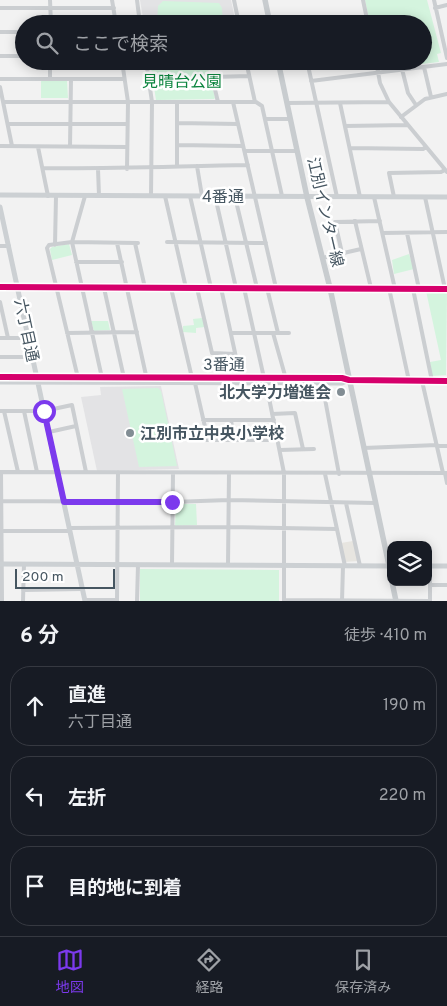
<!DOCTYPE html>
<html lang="ja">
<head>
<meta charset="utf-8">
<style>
	body { margin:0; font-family:Overpass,"Noto Sans JP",sans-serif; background:#20242c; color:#f1f3f6 }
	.controls { position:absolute; right:15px; bottom:15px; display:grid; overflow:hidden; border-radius:10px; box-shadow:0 2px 12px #0003 }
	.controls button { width:45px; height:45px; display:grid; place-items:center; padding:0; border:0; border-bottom:1px solid #363941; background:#171b24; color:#f1f3f6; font:25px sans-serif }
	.scale { position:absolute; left:15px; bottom:12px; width:100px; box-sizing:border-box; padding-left:5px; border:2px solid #465661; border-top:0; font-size:14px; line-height:18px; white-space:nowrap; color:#465661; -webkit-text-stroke:4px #fff; paint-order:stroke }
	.stop { position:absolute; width:15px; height:15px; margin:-11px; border:4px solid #7c3aed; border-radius:50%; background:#fff }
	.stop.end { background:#7c3aed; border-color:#fff; box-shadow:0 1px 5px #0008 }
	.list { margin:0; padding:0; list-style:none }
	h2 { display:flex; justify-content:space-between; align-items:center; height:65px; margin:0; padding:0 20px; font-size:21px }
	h2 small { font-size:16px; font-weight:400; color:#9ea1a6 }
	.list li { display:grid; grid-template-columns:32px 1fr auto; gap:15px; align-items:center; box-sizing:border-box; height:80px; margin:0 10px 10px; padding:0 10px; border:1px solid #363941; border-radius:20px }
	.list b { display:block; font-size:19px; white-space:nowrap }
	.list p { margin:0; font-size:16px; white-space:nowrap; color:#9ea1a6 }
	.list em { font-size:16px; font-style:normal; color:#9ea1a6 }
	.icon { flex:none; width:28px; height:28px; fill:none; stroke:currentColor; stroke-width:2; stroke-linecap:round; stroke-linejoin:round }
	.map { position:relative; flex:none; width:447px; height:601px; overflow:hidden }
	.search { position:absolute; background:#171b24; box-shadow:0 2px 12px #0003; left:15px; right:15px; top:15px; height:55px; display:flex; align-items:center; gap:12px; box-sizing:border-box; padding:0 18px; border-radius:28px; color:#9ea1a6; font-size:19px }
	.sheet { height:335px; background:#171b24 }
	nav { display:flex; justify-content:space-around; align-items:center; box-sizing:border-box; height:70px; border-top:1px solid #363941; background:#171b24; font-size:14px; color:#9ea1a6 }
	nav a { display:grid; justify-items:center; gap:2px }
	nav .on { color:#7c3aed }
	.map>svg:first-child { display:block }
	.commercial { fill:#e7e5e0 }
	.education { fill:#e3e3e5 }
	.green { fill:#d4f4de }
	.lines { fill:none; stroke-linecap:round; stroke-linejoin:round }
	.street { stroke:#cbced1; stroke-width:4 }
	.secondary { stroke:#ccd0d3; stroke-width:5 }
	.primary { stroke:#c8cccf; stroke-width:5.5 }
	.cycleway-casing { stroke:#fff; stroke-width:9 }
	.cycleway { stroke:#d6006c; stroke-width:6 }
	.route { stroke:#7c3aed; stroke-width:6 }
	.poi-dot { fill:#828d94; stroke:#fff; stroke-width:2 }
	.labels { text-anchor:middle; stroke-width:5; stroke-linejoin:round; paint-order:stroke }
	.park-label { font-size:16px; fill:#0d8640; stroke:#fff }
	.street-label { font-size:16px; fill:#465661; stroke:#fff }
	.poi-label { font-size:16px; font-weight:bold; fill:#465661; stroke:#fff; text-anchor:end }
</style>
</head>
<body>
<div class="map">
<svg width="447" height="601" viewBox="0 0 447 601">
	<rect width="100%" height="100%" fill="#f2f2f2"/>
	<!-- commercial -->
	<path class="commercial" d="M353,541L358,561L345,562L341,543Z"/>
	<!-- education -->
	<path class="education" d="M140,0H231L236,24H144Z
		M161,386L179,469L97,471L81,397L101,395L100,387Z"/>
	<!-- green -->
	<path class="green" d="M365,0H427L441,53L437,54L439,62L379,69L378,61H423V24H370Z
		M163,1L219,3L222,8L223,24H157L158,6Z
		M150,61H243V63L207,64L215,98L214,99L156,100Z
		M41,81H67L68,98H41Z
		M69,244L72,255L52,260L50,249L52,247Z
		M409,254L414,269L394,274L392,260Z
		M426,291H447L446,375L432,376L430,362L441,360Z
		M202,318L205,327L196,328V333L183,332V326L194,325L193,319Z
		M91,321H108L110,330L94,331Z
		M158,388L161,391L177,466L139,467L122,389Z
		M176,504H196L197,525L175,526Z
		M140,569L279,570V601H140Z"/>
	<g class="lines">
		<!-- street -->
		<path class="street" d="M50,0L51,24
			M112,0L116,24
			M137,0L140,24
			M234,0L239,24
			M363,0L368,24
			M434,0L447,58
			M0,8H114
			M435,8L447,5
			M0,32H24
			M0,56H24
			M122,61L128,102L127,169
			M146,61L152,102L151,196
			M246,61L255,102
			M307,61L337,197
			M376,61L380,83L389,102L447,172
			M424,67L431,97
			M402,69L408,93L416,105
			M0,79H124
			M50,79V61
			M311,81L447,64
			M0,87L12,146
			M3,102H256L262,106L282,196
			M218,102L212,77L249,76
			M233,102L276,288
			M287,103L389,102
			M340,103L360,197
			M401,117L425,99L447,94
			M265,119H290
			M177,123L238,124
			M8,124H127
			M345,126L408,125
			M177,145L243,146
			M0,146L127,147
			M38,147L48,196
			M70,147L71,79
			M350,148L423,149L426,147
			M245,151H297
			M177,166V102
			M197,166L202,196
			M43,168C111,169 180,166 248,165
			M98,169L99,196
			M85,196L72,242L102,378
			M165,196L186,288
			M190,196L211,288
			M215,196L236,288
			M235,197L257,288
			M374,197L395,289
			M394,197L389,173L441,172L445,170
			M425,197L445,289
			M355,221L371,288
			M383,233L447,232
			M407,233L419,289
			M167,242L266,243
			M117,243L147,380
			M135,243L145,288
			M55,245L56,196
			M0,246H9
			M342,253L335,222L380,221
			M322,258L361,249
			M76,262H122
			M0,287L447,289
			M104,288L124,378
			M171,288L192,378
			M197,288L212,353L235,354
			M221,288L237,362L239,379
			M244,288L264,378
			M267,288L278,333
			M389,288L409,381
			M413,289L432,381
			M0,302L8,338
			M67,333L137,332
			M231,333H289
			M273,333L286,379
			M0,338H29
			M0,357H33
			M78,378L47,248L49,245L72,242L138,243
			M422,381L443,473
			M195,383L208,440
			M266,383L284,473V601
			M322,383L339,474
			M0,411H44L72,405L86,472
			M4,411L18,472
			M24,411L37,472
			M272,414L295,413L303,449
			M203,420H274
			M231,420L234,440
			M49,432L76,426
			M200,440H278
			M437,446H447
			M364,448L437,445
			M280,450L314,449
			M0,472L447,473
			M1,472L2,601
			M445,473L447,483
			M325,474L345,566
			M1,501L172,502L229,500L375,503
			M346,503L360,566
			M69,528L229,527L337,529
			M0,531H70
			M172,565L173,473
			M228,565L229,473
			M430,585H447
			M23,590L82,589
			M85,600H117
			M284,600L430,601
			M23,601L24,564
			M117,601L118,472
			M137,601L138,565
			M342,601L343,566
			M430,601V566"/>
		<!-- secondary -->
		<path class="secondary" d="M0,195L447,197
			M0,207L85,601
			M0,377L342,378L349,380L447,381
			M0,382L342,383L349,380
			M0,564L391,566
			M428,566H447"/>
		<!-- primary -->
		<path class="primary" d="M265,0L270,24
			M278,61L307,197L330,288L391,575
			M392,582L396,601"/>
		<!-- cycleway casing -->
		<g class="cycleway-casing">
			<path id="cycleway" d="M0,287L447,289
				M0,377L342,378L349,380L447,381"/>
		</g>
		<!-- cycleway -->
		<use href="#cycleway" class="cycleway"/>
	</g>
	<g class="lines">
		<!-- route -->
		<path class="route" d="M44,411L64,502H172"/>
	</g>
	<!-- markers -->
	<g class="poi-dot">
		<circle cx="341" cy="392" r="5"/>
		<circle cx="130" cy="433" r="5"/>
	</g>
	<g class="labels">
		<!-- park labels -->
		<g class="park-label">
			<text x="182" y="87">見晴台公園</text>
		</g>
		<!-- street labels -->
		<g class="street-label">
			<text x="223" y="202">4番通</text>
			<text transform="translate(326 212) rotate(77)" y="6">江別インター線</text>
			<text transform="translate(27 330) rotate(78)" y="6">六丁目通</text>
			<text transform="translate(224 364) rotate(1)" y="6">3番通</text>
		</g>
		<!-- poi labels -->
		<g class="poi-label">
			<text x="331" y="398">北大学力増進会</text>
			<text x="140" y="439" text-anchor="start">江別市立中央小学校</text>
		</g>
	</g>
</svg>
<div class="controls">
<button><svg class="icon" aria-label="layers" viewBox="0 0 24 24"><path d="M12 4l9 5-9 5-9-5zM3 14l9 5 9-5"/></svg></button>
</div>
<div class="scale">200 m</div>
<div class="stop" style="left:44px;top:411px"></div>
<div class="stop end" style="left:172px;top:502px"></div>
<div class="search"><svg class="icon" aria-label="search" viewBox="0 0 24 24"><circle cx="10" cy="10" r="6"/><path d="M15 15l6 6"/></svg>ここで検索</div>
</div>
<section class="sheet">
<h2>6 分<small>徒歩 · 410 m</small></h2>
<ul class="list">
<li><svg class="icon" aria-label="ahead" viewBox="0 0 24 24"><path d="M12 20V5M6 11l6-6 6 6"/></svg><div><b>直進</b><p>六丁目通</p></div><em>190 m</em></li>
<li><svg class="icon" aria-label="left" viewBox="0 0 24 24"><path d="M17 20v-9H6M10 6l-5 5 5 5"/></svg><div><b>左折</b></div><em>220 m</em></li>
<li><svg class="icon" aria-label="arrive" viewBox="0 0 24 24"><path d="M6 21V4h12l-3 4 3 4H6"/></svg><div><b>目的地に到着</b></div></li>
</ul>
</section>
<nav>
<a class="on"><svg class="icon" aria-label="map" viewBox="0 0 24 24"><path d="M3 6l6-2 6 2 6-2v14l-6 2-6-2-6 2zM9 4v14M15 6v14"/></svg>地図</a>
<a><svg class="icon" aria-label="directions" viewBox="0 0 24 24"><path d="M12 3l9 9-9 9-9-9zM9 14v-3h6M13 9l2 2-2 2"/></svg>経路</a>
<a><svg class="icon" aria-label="saved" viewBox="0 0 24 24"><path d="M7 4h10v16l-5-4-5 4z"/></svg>保存済み</a>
</nav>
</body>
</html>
